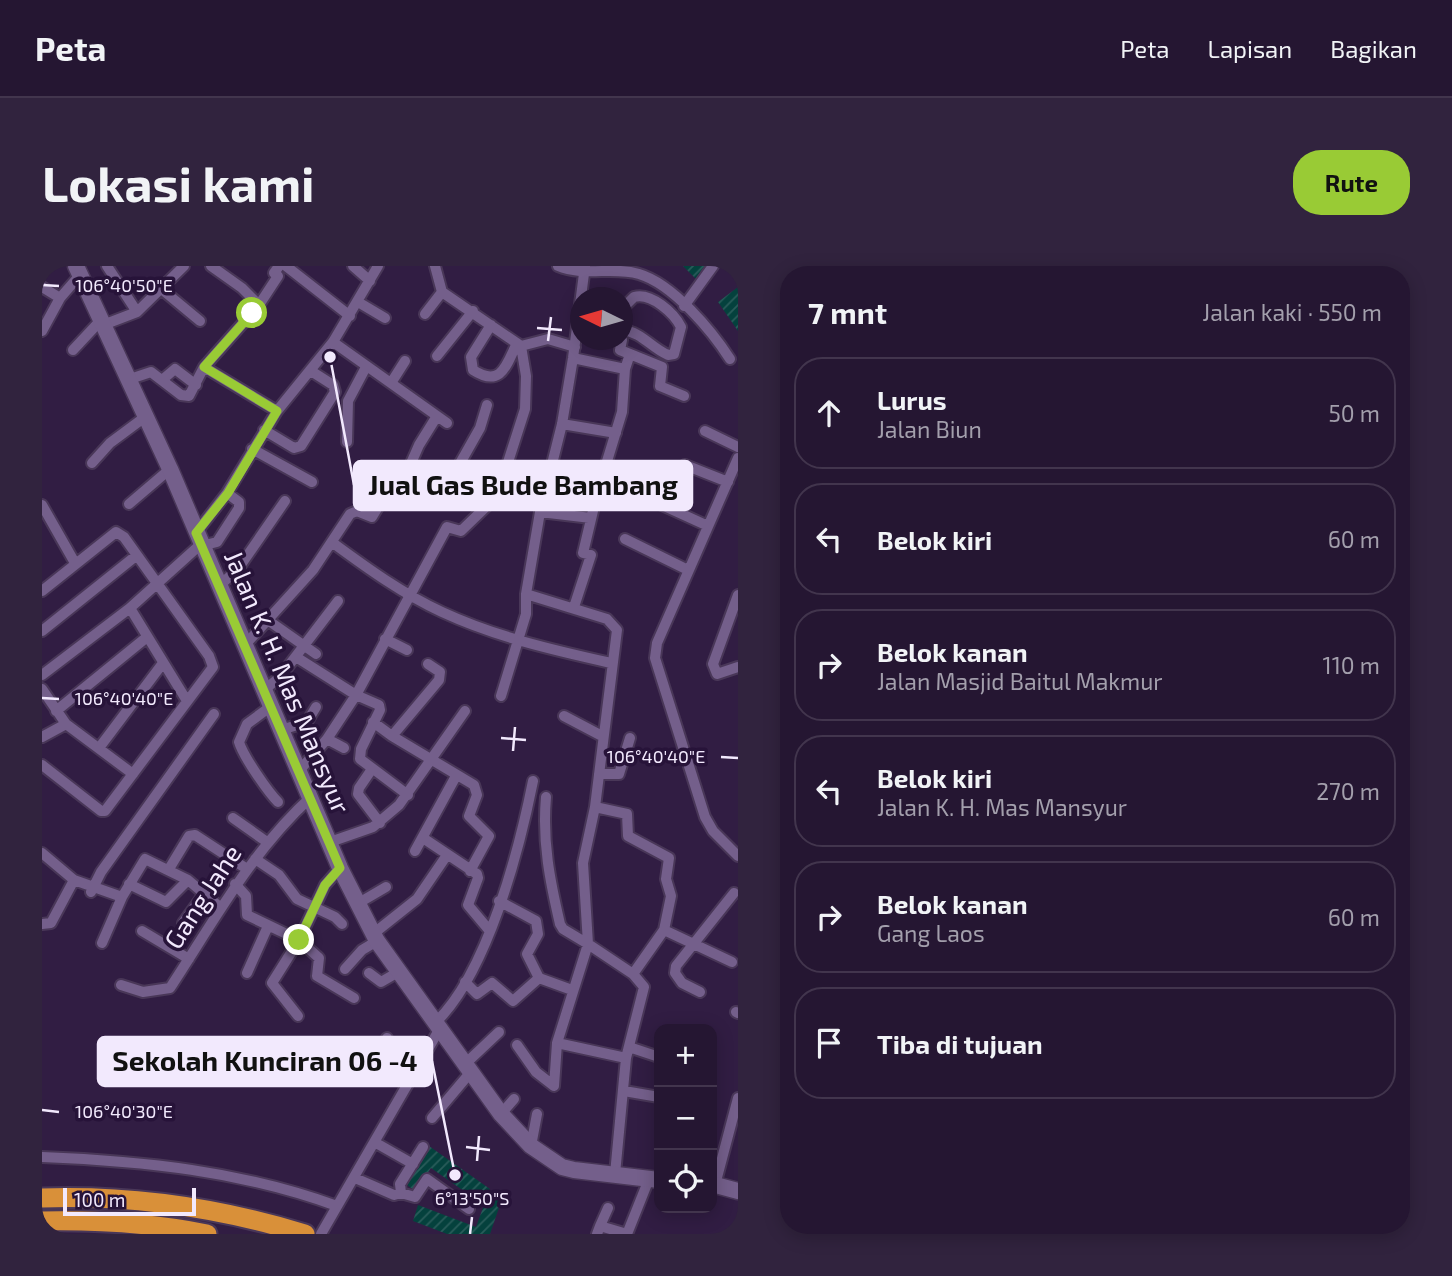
<!DOCTYPE html>
<html lang="id">
<head>
<meta charset="utf-8">
<style>
	body { margin:0; font-family:"Exo 2",sans-serif; background:#31233e; color:#f1f3f6 }
	.controls { position:absolute; right:21px; bottom:21px; display:grid; overflow:hidden; border-radius:14px; box-shadow:0 4px 18px #0003 }
	.controls button { width:63px; height:63px; display:grid; place-items:center; padding:0; border:0; border-bottom:2px solid #42354d; background:#251632; color:#f1f3f6; font:35px sans-serif }
	.compass { position:absolute; left:528px; top:21px; width:63px; height:63px; border-radius:50%; background:#251632; box-shadow:0 4px 18px #0003; rotate:275deg }
	.scale { position:absolute; left:21px; bottom:18px; width:133px; box-sizing:border-box; padding-left:7px; border:4px solid #f2e9fd; border-top:0; font-size:19px; line-height:24px; white-space:nowrap; color:#f2e9fd; -webkit-text-stroke:5px #271339; paint-order:stroke }
	.stop { position:absolute; width:21px; height:21px; margin:-16px; border:5px solid #99cb35; border-radius:50%; background:#fff }
	.stop.end { background:#99cb35; border-color:#fff; box-shadow:0 2px 7px #0008 }
	.list { margin:0; padding:0; list-style:none }
	h2 { display:flex; justify-content:space-between; align-items:center; height:91px; margin:0; padding:0 28px; font-size:30px }
	h2 small { font-size:23px; font-weight:400; color:#a39fac }
	.list li { display:grid; grid-template-columns:46px 1fr auto; gap:21px; align-items:center; box-sizing:border-box; height:112px; margin:0 14px 14px; padding:0 14px; border:2px solid #42354d; border-radius:28px }
	.list b { display:block; font-size:26px; white-space:nowrap }
	.list p { margin:0; font-size:23px; white-space:nowrap; color:#a39fac }
	.list em { font-size:23px; font-style:normal; color:#a39fac }
	.icon { flex:none; width:38px; height:38px; fill:none; stroke:currentColor; stroke-width:2; stroke-linecap:round; stroke-linejoin:round }
	.map { position:relative; flex:none; width:696px; height:968px; overflow:hidden; border-radius:28px }
	header { display:flex; align-items:center; gap:42px; box-sizing:border-box; height:98px; padding:0 35px; background:#251632; border-bottom:2px solid #42354d }
	header strong { font-size:33px }
	nav { display:flex; gap:38px; margin-inline-start:auto; font-size:24px }
	.intro { display:flex; align-items:center; justify-content:space-between; box-sizing:border-box; height:168px; padding:0 42px }
	h1 { margin:0; font-size:49px }
	.button { padding:18px 32px; border-radius:28px; background:#99cb35; color:#111; font-size:24px; font-weight:700 }
	main { display:flex; gap:42px; padding:0 42px }
	aside { flex:1; background:#251632; border-radius:28px; box-shadow:0 4px 18px #0003 }
	.map>svg:first-child { display:block }
	.building { fill:url(#building-hatch) }
	.lines { fill:none; stroke-linecap:round; stroke-linejoin:round }
	.street-casing { stroke:#493758; stroke-width:14 }
	.secondary-casing { stroke:#493758; stroke-width:19 }
	.highway-casing { stroke:#493758; stroke-width:23 }
	.street { stroke:#745f8b; stroke-width:10 }
	.secondary { stroke:#745f8b; stroke-width:16 }
	.highway { stroke:#d99039; stroke-width:19 }
	.route { stroke:#99cb35; stroke-width:9 }
	.ticks { fill:none; stroke:#f2e9fd; stroke-width:2.5 }
	.labels { text-anchor:middle; stroke-width:7; stroke-linejoin:round; paint-order:stroke }
	.street-label { font-size:26px; fill:#f2e9fd; stroke:#271339 }
	.ticks-label { font-size:18px; text-anchor:middle; fill:#f2e9fd; stroke:#271339; stroke-width:7; stroke-linejoin:round; paint-order:stroke }
	.leader { fill:none; stroke:#f2e9fd; stroke-width:2.5 }
	.callout-dot { fill:#f2e9fd; stroke:#271339; stroke-width:2.5 }
	.callout { fill:#f2e9fd; stroke:#f2e9fd; stroke-width:2.5 }
	.callout-label { font-size:28px; text-anchor:middle; font-weight:bold; fill:#111 }
</style>
</head>
<body>
<header>
<strong>Peta</strong>
<nav><a>Peta</a><a>Lapisan</a><a>Bagikan</a></nav>
</header>
<div class="intro"><h1>Lokasi kami</h1><a class="button">Rute</a></div>
<main>
<div class="map">
<svg width="696" height="968" viewBox="0 0 696 968">
	<defs>
		<pattern id="building-hatch" width="6" height="6" patternUnits="userSpaceOnUse" patternTransform="scale(1.75)"><rect width="6" height="6" fill="#04413d"/><path d="M-1 1l2-2M0 6l6-6M5 7l2-2" fill="none" stroke="#295c5a"/></pattern>
	</defs>
	<rect width="100%" height="100%" fill="#311d43"/>
	<!-- building -->
	<path class="building" d="M641,0H663L654,13Z
		M696,21V65L676,36Z
		M387,880L448,923L439,937L389,902L373,925L361,916Z
		M446,928L460,933L448,968H405L371,955L376,939L434,961Z"/>
	<g class="lines">
		<!-- street casing -->
		<g class="street-casing">
			<path id="street" d="M65,0L95,46
				M169,0L200,22L217,39
				M244,0L308,50
				M311,0L328,15
				M393,0L400,26L479,80L506,73L533,81
				M516,0C542,11 571,0 597,8C631,18 670,65 688,93
				M0,21L18,32
				M117,21L158,55
				M316,36L343,52
				M642,40L671,0
				M580,43L592,31C609,26 632,47 639,61L632,88L626,89C608,81 600,66 580,64
				M383,48L400,26
				M61,59L95,46L142,0
				M449,59L429,91L431,104C459,122 464,100 475,77
				M0,65L18,32L38,9
				M580,74L578,84L620,101L618,120L642,130
				M291,76L405,157
				M31,84L59,54
				M395,90L431,45
				M531,92L583,103
				M162,101L235,145
				M85,114L109,106L139,129L147,130L162,101L217,39L236,10L232,7L237,0
				M120,114L133,103L154,119
				M349,117L363,95
				M445,139L438,162L412,208L415,213L451,234
				M520,158L574,167
				M222,164L252,182L259,180L293,126L291,119L269,105
				M663,165L696,181
				M305,176L306,135L324,101
				M210,183L270,216
				M696,192L615,377L613,392L663,551L671,565L696,590
				M50,197L68,177L103,151
				M643,199L686,216
				M596,228L666,260
				M87,238L128,203
				M0,239L33,297
				M498,246L549,252
				M154,267L185,227L235,145L291,76L336,0
				M583,273L646,304
				M291,277C325,302 361,328 400,346C454,371 511,384 569,397
				M159,280L175,276L197,242V236L185,227
				M177,320L196,303L243,235
				M0,325L74,266L82,271L167,390L171,401L63,545H59L0,499
				M484,328L565,353L575,364L553,541L541,597L546,678L591,708L602,721L584,792L573,908
				M696,329L671,398L675,408L696,401
				M532,341L549,289L541,287L555,228L580,146L583,103L588,88
				M88,342L145,435
				M227,355L274,388
				M0,365L95,289
				M343,373L365,384
				M202,380L271,304L308,248L315,245L330,251L351,216L363,211L377,179L395,150
				M254,391L314,429L337,439L338,444L319,483L318,493L366,529
				M0,409L88,342L159,278
				M0,423L24,458L91,508
				M221,425L238,411L296,335
				M459,430L484,348V328L498,246L520,158L531,92L543,0
				M228,441L205,458L197,476C201,490 226,526 236,536
				M14,445L105,371
				M522,450L560,470
				M331,456L350,470L397,414L398,406L386,398
				M239,464L265,456L274,441
				M350,470L432,519L435,529L427,550L447,570L428,605
				M0,471L24,458
				M285,473L302,482
				M57,482L121,397
				M330,503L317,522L316,528L338,557
				M257,505L285,473L314,429L405,261L419,265L451,234L459,218L483,143L484,110L479,80
				M557,508H577L588,472
				M504,531C500,576 508,615 518,658L521,663L546,678L515,777L584,792
				M553,541L585,548L586,570L627,592L624,613L629,630L622,664L591,708
				M191,552L225,576
				M381,572L435,608L436,612L426,639L447,664
				M288,576L331,561L357,539L423,445
				M373,585L414,510
				M0,587L32,614L9,657L0,658
				M213,593L237,609L255,633L293,651L300,658
				M127,603L147,570L153,569L205,603
				M32,614L80,631
				M87,618L124,636L146,614
				M193,618L204,630L205,649L257,674L277,692L275,710L312,732
				M49,626L59,606L172,448
				M457,635L494,655L496,668L485,688L497,712L530,724
				M315,638L344,621
				M141,657L162,628
				M622,664L690,696
				M100,665L147,693
				M331,668L375,633L405,589
				M60,677L80,631L103,593L146,614L179,642
				M303,703L320,684L335,675
				M205,707L226,660
				M327,707L339,716L358,705
				M423,716L435,728L450,717L471,735L497,712
				M79,719L101,726L128,722C172,655 209,586 269,531
				M658,726L640,717L633,707L634,700L692,627
				M694,746L696,747
				M256,750L230,717L257,674L283,619L298,602
				M393,757C445,708 477,585 491,515
				M345,772L347,782L373,804
				M475,779L494,806L512,820L515,777
				M587,781L617,791
				M422,799L457,766
				M582,825L617,831
				M459,848L472,833
				M390,852L428,807
				M334,877L371,898
				M489,880L495,848
				M381,881L358,918L359,927L373,931L385,913L427,943
				M0,891C100,895 200,905 295,940
				M313,912L352,929L359,927
				M673,919L696,832
				M558,960L566,942
				M279,968L397,764
				M555,968L558,960L585,968L607,913"/>
		</g>
		<!-- secondary casing -->
		<g class="secondary-casing">
			<path id="secondary" d="M34,0L128,203L298,602L335,675L459,848L489,880L520,901L532,904L617,914
				M670,918L696,925"/>
		</g>
		<!-- highway casing -->
		<g class="highway-casing">
			<path id="highway" d="M0,932C89,929 178,942 263,968
				M0,955C57,954 110,957 165,968"/>
		</g>
		<!-- street -->
		<use href="#street" class="street"/>
		<!-- secondary -->
		<use href="#secondary" class="secondary"/>
		<!-- highway -->
		<use href="#highway" class="highway"/>
	</g>
	<g class="lines">
		<!-- route -->
		<path class="route" d="M210,47L162,101L235,145L186,227L154,267L298,602L283,619L257,674"/>
	</g>
	<!-- ticks -->
	<path class="ticks" d="M0,19L17,20M495,62L520,64M506,75L509,51M0,432L17,433M459,472L484,474M471,485L473,461M679,491L696,492M0,844L17,846M424,881L448,884M435,895L437,870M428,968L430,951"/>
	<g class="labels">
		<!-- street labels -->
		<g class="street-label">
			<text transform="translate(245 416) rotate(67)" y="9">Jalan K. H. Mas Mansyur</text>
			<text transform="translate(161 631) rotate(-57)" y="9">Gang Jahe</text>
		</g>
	</g>
	<g class="ticks-label">
		<text x="82" y="26">106°40'50"E</text>
		<text x="82" y="439">106°40'40"E</text>
		<text x="614" y="497">106°40'40"E</text>
		<text x="82" y="852">106°40'30"E</text>
		<text x="430" y="939">6°13'50"S</text>
	</g>
	<!-- callouts -->
	<path class="leader" d="M288 91L312 219M413 909L390 795"/>
	<g class="callout-dot">
		<circle cx="288" cy="91" r="7"/>
		<circle cx="413" cy="909" r="7"/>
	</g>
	<g class="callout">
		<rect x="312" y="195" width="338" height="49" rx="7"/>
		<rect x="56" y="771" width="334" height="49" rx="7"/>
	</g>
	<g class="callout-label">
		<text x="481" y="229">Jual Gas Bude Bambang</text>
		<text x="223" y="805">Sekolah Kunciran 06 -4</text>
	</g>
</svg>
<div class="controls">
<button>+</button>
<button>−</button>
<button><svg class="icon" aria-label="locate" viewBox="0 0 24 24"><circle cx="12" cy="12" r="6"/><path d="M12 2v4M12 18v4M2 12h4M18 12h4"/></svg></button>
</div>
<svg class="compass" viewBox="-18 -18 36 36"><path d="M0-13l5 13h-10z" fill="#e53935"/><path d="M0 13l5-13h-10z" fill="#a39fac"/></svg>
<div class="scale">100 m</div>
<div class="stop" style="left:210px;top:47px"></div>
<div class="stop end" style="left:257px;top:674px"></div>
</div>
<aside>
<h2>7 mnt<small>Jalan kaki · 550 m</small></h2>
<ul class="list">
<li><svg class="icon" aria-label="ahead" viewBox="0 0 24 24"><path d="M12 20V5M6 11l6-6 6 6"/></svg><div><b>Lurus</b><p>Jalan Biun</p></div><em>50 m</em></li>
<li><svg class="icon" aria-label="left" viewBox="0 0 24 24"><path d="M17 20v-9H6M10 6l-5 5 5 5"/></svg><div><b>Belok kiri</b></div><em>60 m</em></li>
<li><svg class="icon" aria-label="right" viewBox="0 0 24 24"><path d="M7 20v-9h11M14 6l5 5-5 5"/></svg><div><b>Belok kanan</b><p>Jalan Masjid Baitul Makmur</p></div><em>110 m</em></li>
<li><svg class="icon" aria-label="left" viewBox="0 0 24 24"><path d="M17 20v-9H6M10 6l-5 5 5 5"/></svg><div><b>Belok kiri</b><p>Jalan K. H. Mas Mansyur</p></div><em>270 m</em></li>
<li><svg class="icon" aria-label="right" viewBox="0 0 24 24"><path d="M7 20v-9h11M14 6l5 5-5 5"/></svg><div><b>Belok kanan</b><p>Gang Laos</p></div><em>60 m</em></li>
<li><svg class="icon" aria-label="arrive" viewBox="0 0 24 24"><path d="M6 21V4h12l-3 4 3 4H6"/></svg><div><b>Tiba di tujuan</b></div></li>
</ul>
</aside>
</main>
</body>
</html>
